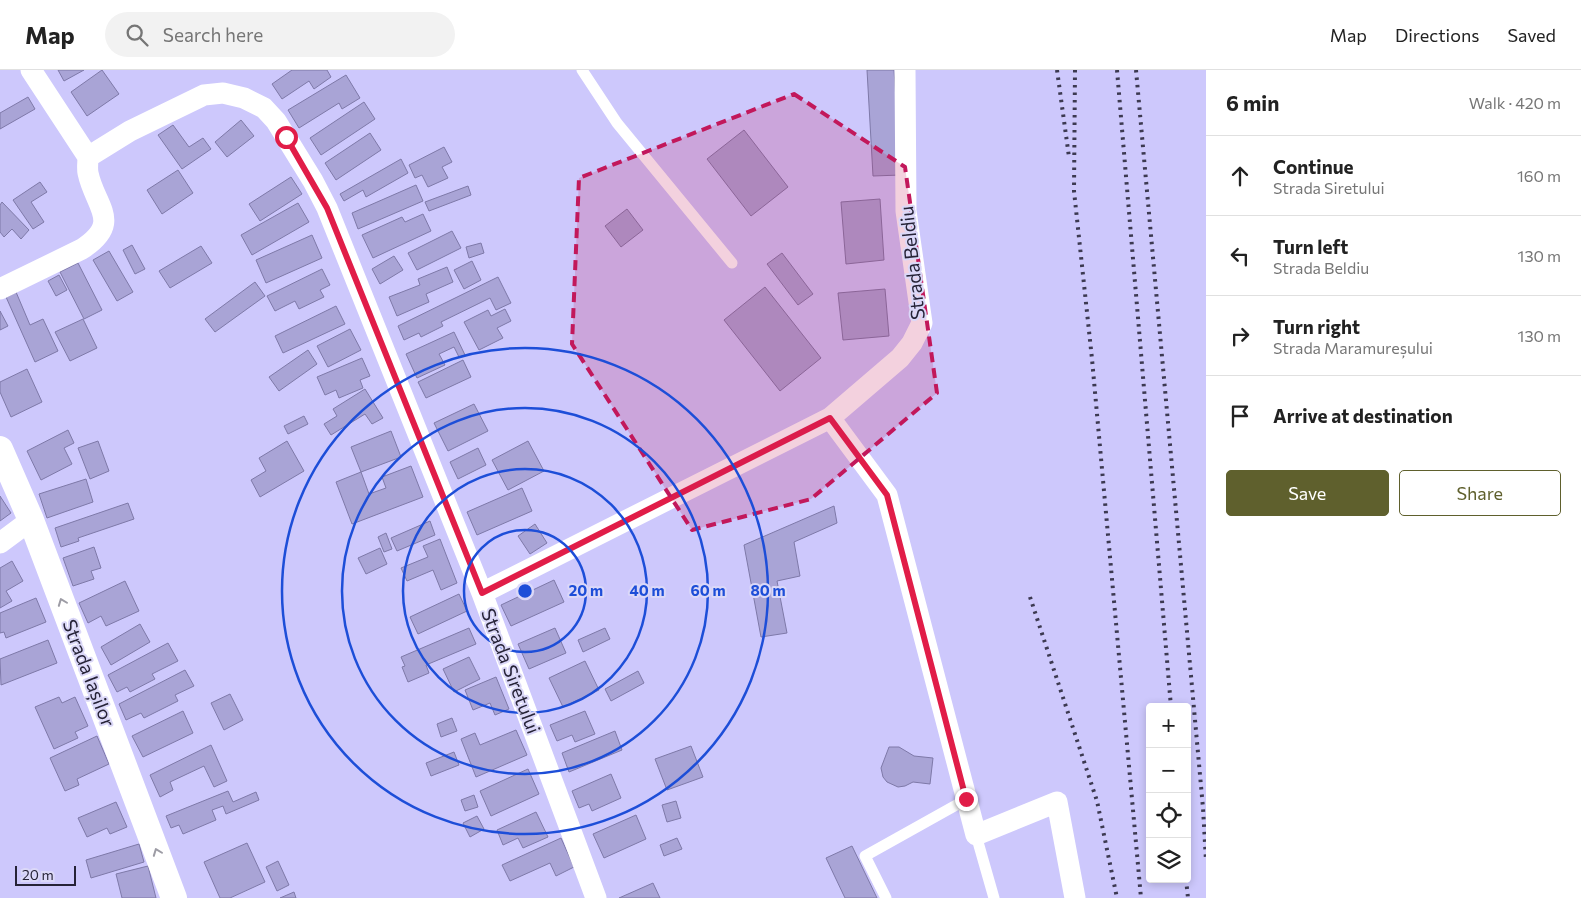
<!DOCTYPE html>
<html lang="en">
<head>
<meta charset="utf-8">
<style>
	body { margin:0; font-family:Commissioner,sans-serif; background:#f2f2f2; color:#222 }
	.controls { position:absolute; right:15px; bottom:15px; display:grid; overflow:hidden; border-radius:5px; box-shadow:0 2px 8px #0003 }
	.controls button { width:45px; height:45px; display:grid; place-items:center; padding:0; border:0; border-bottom:1px solid #e0e0e0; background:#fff; color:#222; font:25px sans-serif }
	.scale { position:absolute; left:15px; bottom:12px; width:61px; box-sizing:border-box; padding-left:5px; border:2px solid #262337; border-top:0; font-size:14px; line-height:18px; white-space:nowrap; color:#262337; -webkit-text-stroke:4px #dbd8f8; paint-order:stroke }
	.stop { position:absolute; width:15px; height:15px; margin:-11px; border:4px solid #e11d48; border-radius:50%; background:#fff }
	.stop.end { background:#e11d48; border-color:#fff; box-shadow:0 1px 5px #0008 }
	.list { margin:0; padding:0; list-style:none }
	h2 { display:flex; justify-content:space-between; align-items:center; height:65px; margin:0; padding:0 20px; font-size:21px }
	h2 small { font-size:16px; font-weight:400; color:#767676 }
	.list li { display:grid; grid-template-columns:32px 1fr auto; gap:15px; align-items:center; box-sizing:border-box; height:80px; padding:0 20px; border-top:1px solid #e0e0e0 }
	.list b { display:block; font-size:19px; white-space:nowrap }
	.list p { margin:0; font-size:16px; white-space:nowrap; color:#767676 }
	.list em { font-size:16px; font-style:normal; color:#767676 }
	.actions { display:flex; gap:10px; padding:15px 20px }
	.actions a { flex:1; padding:11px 0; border:1px solid #5f602d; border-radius:5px; text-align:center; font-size:18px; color:#5f602d }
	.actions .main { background:#5f602d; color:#fff }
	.icon { flex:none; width:28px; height:28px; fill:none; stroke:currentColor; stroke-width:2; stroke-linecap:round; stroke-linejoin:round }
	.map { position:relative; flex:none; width:1206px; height:828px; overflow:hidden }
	header { display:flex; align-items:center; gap:30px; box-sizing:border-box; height:70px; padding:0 25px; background:#fff; border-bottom:1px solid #e0e0e0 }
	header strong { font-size:24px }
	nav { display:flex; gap:28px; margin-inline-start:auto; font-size:18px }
	.search { width:350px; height:45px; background:#f2f2f2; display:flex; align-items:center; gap:12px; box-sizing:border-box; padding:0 18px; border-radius:28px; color:#767676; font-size:19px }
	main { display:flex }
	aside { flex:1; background:#fff }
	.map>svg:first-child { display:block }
	.building { fill:#a9a4d6; stroke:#7e79a8 }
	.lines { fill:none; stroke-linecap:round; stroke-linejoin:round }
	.service { stroke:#fff; stroke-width:11 }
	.minor { stroke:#fff; stroke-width:21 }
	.tertiary { stroke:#fff; stroke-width:26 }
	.rail { stroke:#3c3951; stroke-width:4; stroke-dasharray:2.5 5; stroke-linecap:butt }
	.oneway { stroke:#9d9ca5 }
	.route { stroke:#e11d48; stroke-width:6 }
	.marked { fill:#c2185b; fill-opacity:0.2; stroke:#c2185b; stroke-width:4; stroke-dasharray:10 6; stroke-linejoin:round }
	.ring { fill:none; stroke:#1d4ed8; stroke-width:2.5 }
	.labels { text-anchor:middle; stroke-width:4; stroke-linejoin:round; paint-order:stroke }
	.street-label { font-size:19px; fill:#262337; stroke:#dbd8f8 }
	.centre { fill:#1d4ed8; stroke:#dbd8f8; stroke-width:2.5 }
	.ring-label { font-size:15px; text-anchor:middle; font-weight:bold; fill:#1d4ed8; stroke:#dbd8f8; stroke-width:4; stroke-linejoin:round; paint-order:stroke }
</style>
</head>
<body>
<header>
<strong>Map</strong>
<div class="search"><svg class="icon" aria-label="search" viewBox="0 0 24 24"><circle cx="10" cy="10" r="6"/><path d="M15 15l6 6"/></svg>Search here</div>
<nav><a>Map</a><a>Directions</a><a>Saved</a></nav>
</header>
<main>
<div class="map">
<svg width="1206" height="828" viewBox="0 0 1206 828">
	<rect width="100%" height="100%" fill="#cdc8fc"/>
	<!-- building -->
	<path class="building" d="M58,0H84L64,11Z
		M102,0L119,24L87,46L71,22Z
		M292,0H327L331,7L314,19L309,11L282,29L272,14Z
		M867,0H894L901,105L873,106Z
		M346,5L360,28L342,39L339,33L299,58L288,40Z
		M28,27L35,39L0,59V43Z
		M364,32L375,49L321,85L310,68Z
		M241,50L254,66L227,87L215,72Z
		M173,55L189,77L203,68L211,79L182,99L158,65Z
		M744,60L788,117L751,146L707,89Z
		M370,63L381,80L336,110L325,93Z
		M444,77L452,92L442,97L448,108L428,117L422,105L415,108L409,95Z
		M401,89L408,103L366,127L363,120L344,131L340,124Z
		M178,100L193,123L162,144L147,120Z
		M291,107L302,124L260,151L249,134Z
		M40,112L47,122L31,132L44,152L33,159L13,130Z
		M416,115L423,131L358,159L352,143Z
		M468,116L471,125L429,141L425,132Z
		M880,129L884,190L846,194L841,132Z
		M2,132L29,160L21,169L12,159L4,167L0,162V135Z
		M298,133L309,152L252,185L241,165Z
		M627,139L643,160L621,177L605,156Z
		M423,144L431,161L373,188L362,165L402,147L405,152Z
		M452,161L461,178L417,200L408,183Z
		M312,165L322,188L266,213L256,190Z
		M481,173L484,183L469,188L466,177Z
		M132,175L145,199L135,204L123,180Z
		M201,176L212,193L170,218L159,201Z
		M109,181L133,222L117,231L93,190Z
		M782,183L813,224L798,235L767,194Z
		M394,186L403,200L380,214L372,199Z
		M472,191L481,210L464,219L454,200Z
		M78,193L102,240L84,249L60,202Z
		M447,197L453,212L426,224L429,232L397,246L389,227L420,215L418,209Z
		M322,199L330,215L320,220L324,227L299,239L295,231L275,241L267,226Z
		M59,205L67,220L56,226L48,211Z
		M498,207L511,233L496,240L490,228L441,252L443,256L421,267L419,263L404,270L398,256Z
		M255,212L265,226L215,262L205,249Z
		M765,217L821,288L780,321L724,250Z
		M885,219L889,266L843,270L838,223Z
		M16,222L30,255L43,249L58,281L35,292L6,227Z
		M336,236L345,254L283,283L275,266Z
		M505,239L511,251L497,258L503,268L479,280L464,252L488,240L491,246Z
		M0,241L8,256L0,260Z
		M83,249L97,278L70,291L55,262Z
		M350,259L361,280L328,297L317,276Z
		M454,262L465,285L459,287L454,277L439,284L445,295L417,308L406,284Z
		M308,280L317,294L279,321L269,307Z
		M362,288L370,306L360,310L363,318L339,328L336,320L325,325L317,307Z
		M463,290L471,307L426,328L418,312Z
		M27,299L42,332L11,347L0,322V312Z
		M365,319L383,348L372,354L365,344L331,365L324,354L337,346L333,339Z
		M474,334L488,361L448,381L434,353Z
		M304,346L308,354L288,364L284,356Z
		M68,360L74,373L64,378L72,394L41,410L27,381Z
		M391,361L401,387L361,402L351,377Z
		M98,371L109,401L90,409L78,378Z
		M287,371L304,401L260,427L251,410L266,401L259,388Z
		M528,371L544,401L508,420L492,390Z
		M478,378L486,395L458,409L450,392Z
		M411,396L423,427L352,454L336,412L361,402L369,424L386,418L382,407Z
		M86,409L93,432L47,448L39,424Z
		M522,418L532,441L477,465L467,442Z
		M0,426L11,443L0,451Z
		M128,433L134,449L78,468L79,471L61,477L55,458Z
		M834,436L837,453L794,472L800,506L777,511L787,563L761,567L744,475Z
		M430,451L435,465L397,481L391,468Z
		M535,454L547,473L530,484L518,466Z
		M386,463L392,479L384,482L378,467Z
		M440,469L457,513L441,520L433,500L407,511L401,498L428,487L423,476Z
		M94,477L101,498L91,501L94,509L73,516L63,488Z
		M380,478L387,494L366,504L358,488Z
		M12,491L23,511L6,521L12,531L0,538V498Z
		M554,510L564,532L511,556L501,535Z
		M125,511L139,541L106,556L101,546L88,553L79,533Z
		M459,524L467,541L418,564L410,547Z
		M36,528L46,552L6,568L4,562L0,563V543Z
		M140,554L150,572L111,595L101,577Z
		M469,558L476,574L426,595L429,603L408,612L402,597L405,596L401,587Z
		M555,558L566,583L529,599L518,574Z
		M605,558L610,569L583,582L578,570Z
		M48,570L57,593L1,615L0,589Z
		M168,573L178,591L152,604L155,609L130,622L127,617L117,622L108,605Z
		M469,587L480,609L454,622L443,599Z
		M585,591L599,620L563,637L549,608Z
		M185,600L194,616L175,625L178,631L144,648L141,643L126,650L119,634Z
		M638,601L644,613L611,631L605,619Z
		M496,607L509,639L495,645L490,633L473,640L465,620Z
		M230,624L243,650L224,660L211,633Z
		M59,627L62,633L75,627L88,656L75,662L78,668L54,679L35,637Z
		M183,641L193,663L143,687L132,666Z
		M585,641L595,664L575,672L572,665L557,671L550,655Z
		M452,648L457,661L441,667L437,654Z
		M516,660L527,685L476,707L461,669L475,663L480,675Z
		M615,661L622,680L569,702L562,683Z
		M97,666L109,694L77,709L79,715L65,721L50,688Z
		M211,675L227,711L214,717L204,696L170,712L173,720L160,727L150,705Z
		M691,676L703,707L667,720L655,689Z
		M889,677H899L914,686L933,688L930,714L913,712L905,716L898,717L887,712L883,707L881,698Z
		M454,682L459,695L431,706L426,693Z
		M528,699L539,724L491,746L480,721Z
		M611,704L621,728L592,741L589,734L579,738L572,721Z
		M228,721L233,732L256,722L259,730L226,744L223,736L212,740L216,750L183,764L179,755L171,758L166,746Z
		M474,725L478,737L465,741L461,730Z
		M676,731L681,748L667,752L662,735Z
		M116,732L127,757L110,764L107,758L87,767L78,748Z
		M536,742L548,767L523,778L518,768L503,775L497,760Z
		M636,745L646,769L604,788L593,764Z
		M477,746L484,759L470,767L463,753Z
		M561,768L574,797L556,806L550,793L510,811L502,795Z
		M677,768L682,779L664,786L660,775Z
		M247,773L265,812L230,828H220L204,792Z
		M139,774L144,792L91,808L86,790Z
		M852,776L877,828H845L826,788Z
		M278,791L289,815L277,821L266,797Z
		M148,796L156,828H122L116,804Z
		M653,813L660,828H619Z
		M294,822L296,828H280Z"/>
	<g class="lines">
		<!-- service -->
		<path class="service" d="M582,0L617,53L732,193
			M976,765L994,828
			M886,828L865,786L967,729"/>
		<!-- minor -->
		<path class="minor" d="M88,87L130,61L204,25L223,23L244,28L264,38L276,51L313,111L327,138L482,523L596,828
			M0,219L82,179C123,152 95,137 88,103C87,98 88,92 88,87L31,0
			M830,348L887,425L976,765L1057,732L1075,828
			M0,473L31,450
			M482,523L830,348L900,288L912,273L922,253L906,141L905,0"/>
		<!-- tertiary -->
		<path class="tertiary" d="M0,379L31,450L174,828"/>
		<!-- rail -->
		<path class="rail" d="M1057,0L1069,87
			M1075,0L1074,121L1092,289L1141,828
			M1117,0L1171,637
			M1136,0L1203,738L1206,791
			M1030,527L1097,731L1117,828
			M1186,809L1188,828"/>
	</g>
	<!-- one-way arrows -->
	<defs><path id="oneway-chevron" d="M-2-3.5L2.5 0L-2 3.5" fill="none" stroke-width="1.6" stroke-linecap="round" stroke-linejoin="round" transform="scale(1.25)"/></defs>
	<g class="oneway">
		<use href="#oneway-chevron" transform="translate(62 532) rotate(-111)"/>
		<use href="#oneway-chevron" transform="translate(157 782) rotate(-111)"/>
	</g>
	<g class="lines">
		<!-- route -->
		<path class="route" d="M286,67L327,138L482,523L830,348L887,425L966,729"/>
	</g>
	<!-- marked area -->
	<path class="marked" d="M794,24L905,97L937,323L811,429L692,460L572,274L579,108Z"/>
	<!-- distance rings -->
	<g class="ring">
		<circle cx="525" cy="521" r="61"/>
		<circle cx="525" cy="521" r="122"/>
		<circle cx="525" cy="521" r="183"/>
		<circle cx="525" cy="521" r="243"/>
	</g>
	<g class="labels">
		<!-- street labels -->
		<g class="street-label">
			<text transform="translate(912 193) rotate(-96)" y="7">Strada Beldiu</text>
			<text transform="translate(511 601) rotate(69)" y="7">Strada Siretului</text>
			<text transform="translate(89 603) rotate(69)" y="7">Strada Iașilor</text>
		</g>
	</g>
	<circle cx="525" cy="521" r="8" class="centre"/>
	<g class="ring-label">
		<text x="586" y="526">20 m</text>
		<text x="647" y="526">40 m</text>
		<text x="708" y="526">60 m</text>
		<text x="768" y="526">80 m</text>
	</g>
</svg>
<div class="controls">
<button>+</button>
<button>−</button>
<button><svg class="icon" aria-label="locate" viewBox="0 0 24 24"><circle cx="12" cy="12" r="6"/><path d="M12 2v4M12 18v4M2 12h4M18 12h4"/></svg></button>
<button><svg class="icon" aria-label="layers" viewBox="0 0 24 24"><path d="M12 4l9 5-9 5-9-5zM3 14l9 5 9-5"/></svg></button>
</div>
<div class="scale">20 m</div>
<div class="stop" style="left:286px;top:67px"></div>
<div class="stop end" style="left:966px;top:729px"></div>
</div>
<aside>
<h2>6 min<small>Walk · 420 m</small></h2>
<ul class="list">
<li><svg class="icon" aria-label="ahead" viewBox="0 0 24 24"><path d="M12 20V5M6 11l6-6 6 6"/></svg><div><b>Continue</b><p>Strada Siretului</p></div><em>160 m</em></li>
<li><svg class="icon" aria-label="left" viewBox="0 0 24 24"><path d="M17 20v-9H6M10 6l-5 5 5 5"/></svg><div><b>Turn left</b><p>Strada Beldiu</p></div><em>130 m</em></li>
<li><svg class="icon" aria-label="right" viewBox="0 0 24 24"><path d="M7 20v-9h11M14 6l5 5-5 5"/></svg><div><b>Turn right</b><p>Strada Maramureșului</p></div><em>130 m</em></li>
<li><svg class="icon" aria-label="arrive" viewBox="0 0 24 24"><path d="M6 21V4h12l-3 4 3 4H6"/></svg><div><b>Arrive at destination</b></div></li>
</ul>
<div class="actions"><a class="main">Save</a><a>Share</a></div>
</aside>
</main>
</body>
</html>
